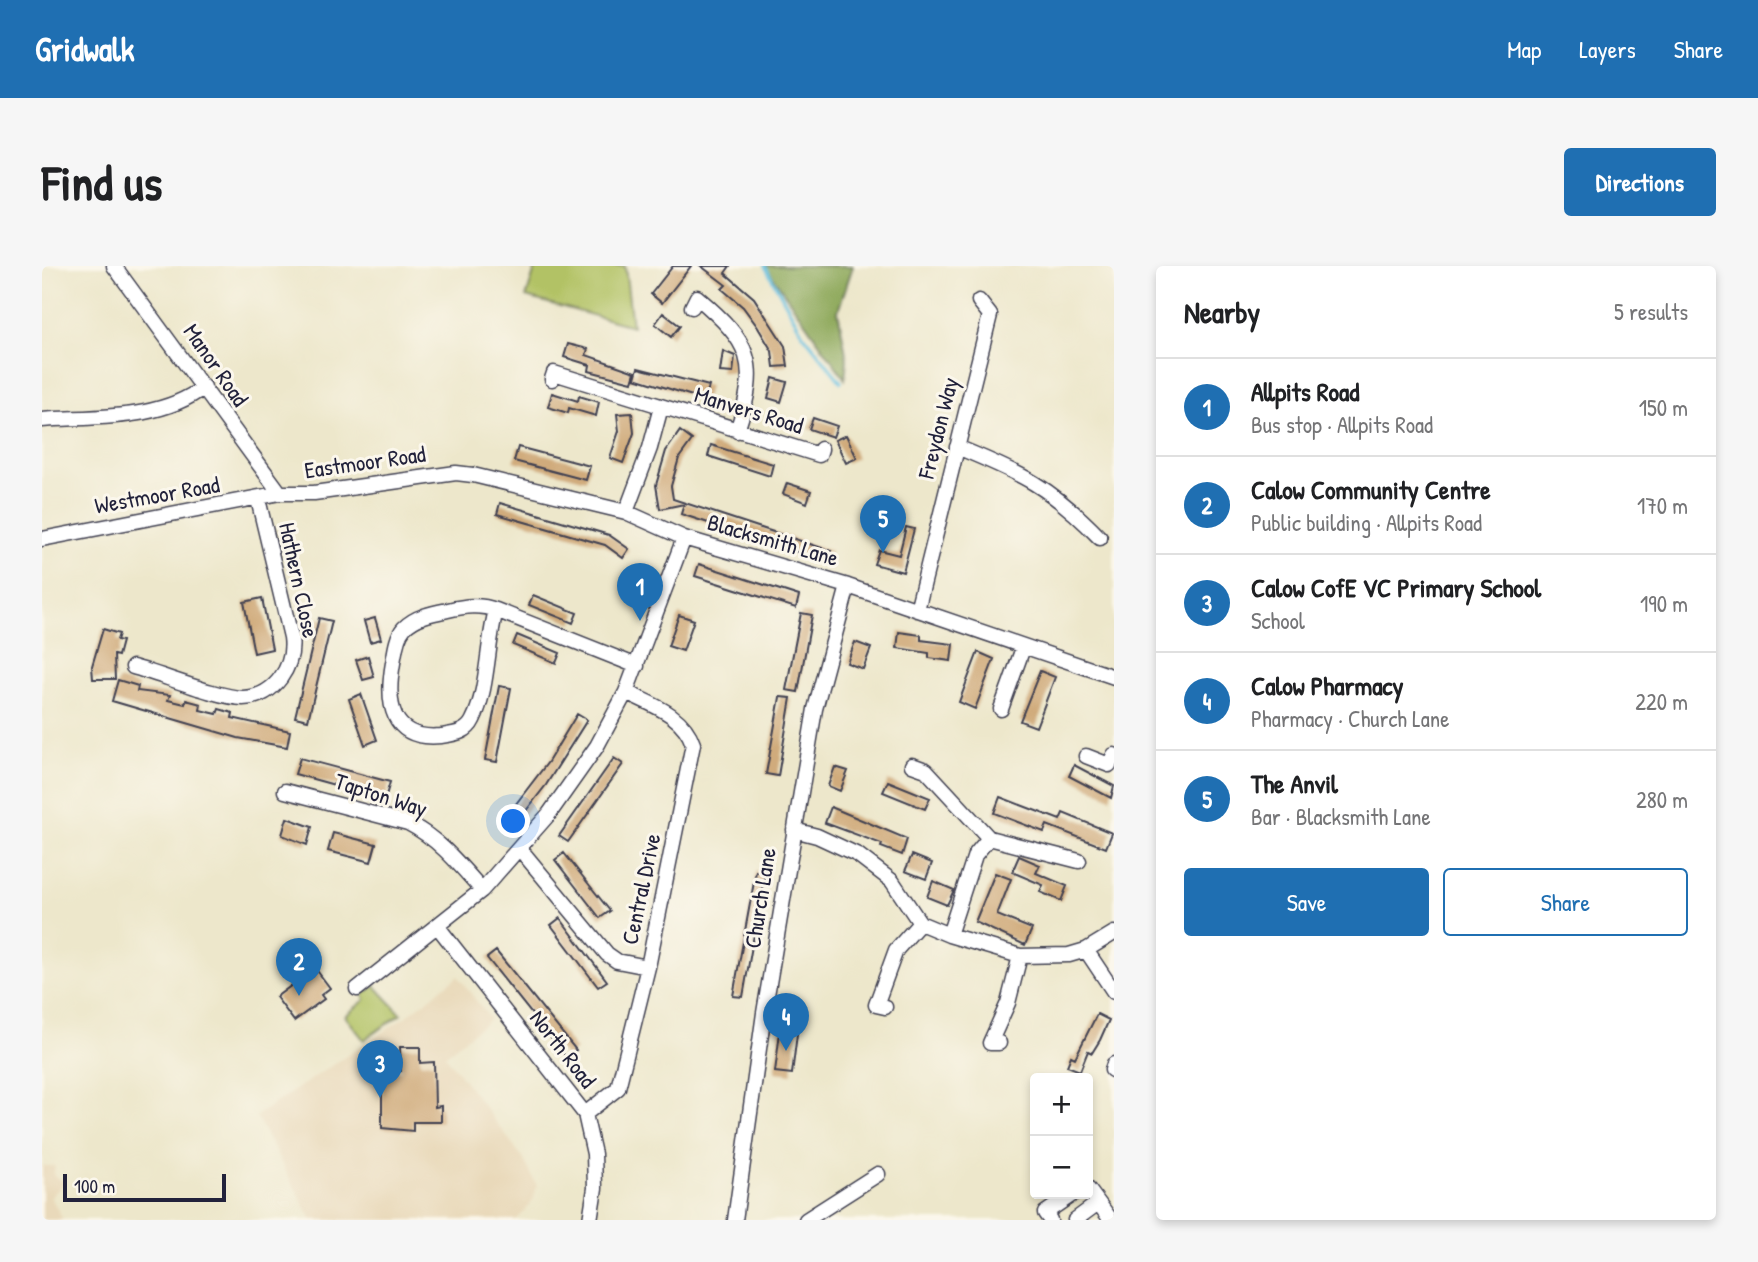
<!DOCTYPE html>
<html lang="en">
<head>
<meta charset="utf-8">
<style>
	body { margin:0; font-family:"Patrick Hand",sans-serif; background:#f6f6f6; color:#202124 }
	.controls { position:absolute; right:21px; bottom:21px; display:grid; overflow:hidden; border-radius:7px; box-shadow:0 4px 10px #0003 }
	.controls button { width:63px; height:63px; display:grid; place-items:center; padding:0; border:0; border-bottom:2px solid #e0e0e0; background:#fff; color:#202124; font:35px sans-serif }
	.scale { position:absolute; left:21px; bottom:18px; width:163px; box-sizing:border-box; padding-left:7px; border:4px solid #22223b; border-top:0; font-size:19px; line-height:24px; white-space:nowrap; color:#22223b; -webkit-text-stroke:5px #fbf7ec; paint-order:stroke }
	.you { position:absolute; left:472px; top:556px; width:24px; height:24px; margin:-18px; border:5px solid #fff; border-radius:50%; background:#1a73e8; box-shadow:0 0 0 10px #1a73e833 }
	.badge { display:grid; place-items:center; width:46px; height:46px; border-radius:50%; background:#1f6fb2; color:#fff; font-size:23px; font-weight:700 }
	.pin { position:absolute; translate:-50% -58px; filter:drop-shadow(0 2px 4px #0008) }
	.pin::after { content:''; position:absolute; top:37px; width:24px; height:21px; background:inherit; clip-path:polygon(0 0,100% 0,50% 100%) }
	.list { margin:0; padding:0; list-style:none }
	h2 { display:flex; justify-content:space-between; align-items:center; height:91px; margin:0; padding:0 28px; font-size:30px }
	h2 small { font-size:23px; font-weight:400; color:#757577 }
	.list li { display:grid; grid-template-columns:46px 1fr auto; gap:21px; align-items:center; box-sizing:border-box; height:98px; padding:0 28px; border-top:2px solid #e0e0e0 }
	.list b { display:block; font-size:26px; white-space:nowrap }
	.list p { margin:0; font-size:23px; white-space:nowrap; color:#757577 }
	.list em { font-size:23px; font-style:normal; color:#757577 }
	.actions { display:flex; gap:14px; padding:21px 28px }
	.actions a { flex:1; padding:16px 0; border:2px solid #1f6fb2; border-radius:7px; text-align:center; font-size:24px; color:#1f6fb2 }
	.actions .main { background:#1f6fb2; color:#fff }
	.map { position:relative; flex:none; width:1072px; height:954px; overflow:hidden; border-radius:7px }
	header { display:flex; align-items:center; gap:42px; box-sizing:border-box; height:98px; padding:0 35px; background:#1f6fb2; color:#fff }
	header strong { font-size:33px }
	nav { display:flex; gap:38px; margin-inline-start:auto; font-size:24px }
	.intro { display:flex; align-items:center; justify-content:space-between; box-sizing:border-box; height:168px; padding:0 42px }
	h1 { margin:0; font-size:49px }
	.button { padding:18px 32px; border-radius:7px; background:#1f6fb2; color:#fff; font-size:24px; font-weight:700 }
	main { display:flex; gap:42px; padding:0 42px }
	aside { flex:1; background:#fff; border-radius:7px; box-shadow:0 4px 10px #0003 }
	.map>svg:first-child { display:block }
	.built { fill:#e9d9ba }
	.green { fill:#b2c265; stroke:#6a7250; stroke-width:2 }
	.forest { fill:#8da85a; stroke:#58654a; stroke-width:2 }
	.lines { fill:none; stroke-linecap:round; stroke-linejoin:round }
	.stream { stroke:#60bede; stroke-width:3.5 }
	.building { fill:#d0ab7c }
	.minor-casing { stroke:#404051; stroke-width:17 }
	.minor { stroke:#fff; stroke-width:14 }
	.labels { text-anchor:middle; stroke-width:6; stroke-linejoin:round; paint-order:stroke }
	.street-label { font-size:23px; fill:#22223b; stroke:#fbf7ec }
</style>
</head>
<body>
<header>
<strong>Gridwalk</strong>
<nav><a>Map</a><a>Layers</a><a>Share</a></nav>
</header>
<div class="intro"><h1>Find us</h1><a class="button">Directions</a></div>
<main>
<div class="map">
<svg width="1072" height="954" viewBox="0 0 1072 954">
	<rect width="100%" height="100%" fill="#fbf7ec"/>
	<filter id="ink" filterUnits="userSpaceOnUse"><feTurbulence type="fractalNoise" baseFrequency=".0143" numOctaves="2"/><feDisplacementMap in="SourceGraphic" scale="14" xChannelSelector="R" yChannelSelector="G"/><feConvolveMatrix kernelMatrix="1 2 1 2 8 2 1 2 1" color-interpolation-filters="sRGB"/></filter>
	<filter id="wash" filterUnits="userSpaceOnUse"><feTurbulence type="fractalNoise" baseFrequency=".00686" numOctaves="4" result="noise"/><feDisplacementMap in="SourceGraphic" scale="28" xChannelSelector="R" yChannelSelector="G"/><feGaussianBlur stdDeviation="1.57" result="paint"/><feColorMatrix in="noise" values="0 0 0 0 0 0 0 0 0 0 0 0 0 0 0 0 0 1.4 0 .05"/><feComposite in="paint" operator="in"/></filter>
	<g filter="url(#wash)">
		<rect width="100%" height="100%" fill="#ede7cb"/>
		<!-- built -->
		<path class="built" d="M416,710L448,753L403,789L481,892L495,920L491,935L474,954H270L214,850L366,749Z
			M0,900H13L11,909L23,916L9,931L21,954H0Z"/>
		<!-- green -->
		<path class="green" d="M494,0H583L590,60L484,31Z
			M333,720L359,748L322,774L303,750L323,734L321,728Z"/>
		<!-- forest -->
		<path class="forest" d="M723,0H811L796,45L805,93L803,113Z"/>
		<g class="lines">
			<!-- stream -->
			<path class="stream" d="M723,0L761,68L799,116"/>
		</g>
		<g id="blocks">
			<!-- building -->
			<path class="building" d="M631,0H649L620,37L609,28Z
				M659,0H688L683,7L712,32L743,80L746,100L732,101L730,85L715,60L701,41L680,23L684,19Z
				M621,47L638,60L629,71L613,58Z
				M526,78L546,83L544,89L593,106L590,116L547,105L548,99L522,91Z
				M681,85L693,90L691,107L678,106Z
				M596,102L667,120L663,134L593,112Z
				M731,112L745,116L739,136L726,132Z
				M510,127L536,135L537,130L557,136L554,150L527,142L526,147L506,141Z
				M590,147L592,167L581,197L568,192L577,165L575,148Z
				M771,152L795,160L791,171L767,163Z
				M638,165L650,174L637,192L629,220L631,233L789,285L785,296L639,248L642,238L618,243L614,219L624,185Z
				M804,169L815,192L804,197L793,174Z
				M669,179L731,198L728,210L666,190Z
				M476,181L548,200L544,214L472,195Z
				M745,217L769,225L765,237L741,228Z
				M458,237L567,269L587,283L581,292L563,279L455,248Z
				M864,261L872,263L861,306L832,298L837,284L857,289Z
				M657,298L757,330L754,342L653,310Z
				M491,329L535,347L531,357L487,339Z
				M220,332L230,383L212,387L202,336Z
				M759,347L770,349L756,426L744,424Z
				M637,349L652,354L641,385L626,380Z
				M277,352L290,355L266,454L253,451Z
				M333,352L339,373L328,376L322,355Z
				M61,363L77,368L75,374L80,375L76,390L72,389L73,413H51L50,400Z
				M857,366L879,369V374L911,378L909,395L887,392V387L855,382Z
				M475,369L518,387L514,397L471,379Z
				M813,376L829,382L821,403L805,397Z
				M936,386L952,393L933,443L917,436Z
				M326,390L332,411L321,414L314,394Z
				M998,405L1013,411L994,461L978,455Z
				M76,414L96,420L95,425L128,429L126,434L143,438L144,434L159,438L158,444L175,448L177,443L191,447L190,452L248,465L245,481L196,472L70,435Z
				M457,420L469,422L455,496L443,494Z
				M319,428L335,474L323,479L307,433Z
				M738,431L749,432L736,510L724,508Z
				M535,448L545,454L504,519L469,564L460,556L506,496Z
				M258,492L348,516L343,533L253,508Z
				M572,492L581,498L526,576L517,570Z
				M1032,499L1072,520L1069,532L1027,510Z
				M793,501L806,505L798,525L786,520Z
				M846,515L888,532L883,543L841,526Z
				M958,531L1018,554L1021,547L1070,567L1064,582L1005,559L1002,566L952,547Z
				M789,541L865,573L860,589L839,581L840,578L783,557Z
				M245,552L270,561L265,579L240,569Z
				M291,567L334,578L329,596L286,585Z
				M522,587L568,645L558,652L513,594Z
				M870,589L890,597L884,613L863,605Z
				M977,590L998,599L994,607L1025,620L1019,635L998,626L1001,619L970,606Z
				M714,605L723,606L701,731L691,730Z
				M953,607L969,613L955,649L990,663L983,679L933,656Z
				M891,615L912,624L905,639L885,631Z
				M518,652L565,715L556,721L509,659Z
				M454,685L534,784L524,791L445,692Z
				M273,702L288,722L279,729L282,733L252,755L234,731Z
				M742,734L759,736L750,808L733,806Z
				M1055,748L1067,754L1058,774L1050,787L1046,785L1038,805L1025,800L1029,790L1033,792Z
				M358,781H378V797L392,796L393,841L399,840V856H371V865L340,862V805H359Z"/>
		</g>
	</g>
	<g filter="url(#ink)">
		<use href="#blocks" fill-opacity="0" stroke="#404051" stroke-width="2"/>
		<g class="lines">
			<!-- minor casing -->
			<g class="minor-casing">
				<path id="minor" d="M72,0L238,227
					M650,41L655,31C709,77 718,96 695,165
					M510,113L512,107L777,189L779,183
					M0,154C54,150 118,155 162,121
					M915,181C979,207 1009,221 1058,272
					M584,246L608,182L619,141
					M0,273L238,227H272L414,207L431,209L584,246L642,272L806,320L1072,411
					M454,344C445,377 446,425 431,454C425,467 412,468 399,470C348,475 344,436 351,397C353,386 354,371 362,362C374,350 391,347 406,344C423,340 438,338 454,344L595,400
					M875,344L948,49L937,35
					M91,401C118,408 177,432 201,432C233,431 253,400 249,371L216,233
					M959,443L981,382
					M1044,490L1067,499L1072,489
					M870,499L884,504L947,572
					M243,525L366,557C397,573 417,598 440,624
					M752,564L775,570L816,589L850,615L878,657L907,669L978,690L1027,689L1044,684L1072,667
					M478,583L565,688L575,695L606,701
					M396,661L543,848L552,888L553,922L548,954
					M907,669L933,589L947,572L1037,595
					M1044,684L1072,726
					M315,723L440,624L507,548L555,480L584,426L642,272
					M843,741L834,739L854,684L878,657
					M957,777H948L966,737L978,690
					M1070,804L1072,798
					M543,848L576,822L606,701L651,478C641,448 610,439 584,426
					M1046,923L1069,954
					M693,954L722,747L773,443L806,320
					M764,954L836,908
					M1008,954L1003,947L1031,928
					M1033,954L1056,937"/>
			</g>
			<!-- minor -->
			<use href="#minor" class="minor"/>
		</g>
	</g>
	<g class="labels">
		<!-- street labels -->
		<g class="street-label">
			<text transform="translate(174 99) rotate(55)" y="8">Manor Road</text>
			<text transform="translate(707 144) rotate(17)" y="8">Manvers Road</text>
			<text transform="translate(896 162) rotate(-76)" y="8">Freydon Way</text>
			<text transform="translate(323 196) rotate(-8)" y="8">Eastmoor Road</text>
			<text transform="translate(115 229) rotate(-10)" y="8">Westmoor Road</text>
			<text transform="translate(731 274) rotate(16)" y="8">Blacksmith Lane</text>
			<text transform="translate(257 314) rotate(78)" y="8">Hathern Close</text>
			<text transform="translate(339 529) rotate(18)" y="8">Tapton Way</text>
			<text transform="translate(599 623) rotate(-78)" y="8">Central Drive</text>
			<text transform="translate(718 632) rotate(-81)" y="8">Church Lane</text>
			<text transform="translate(521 783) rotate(52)" y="8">North Road</text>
		</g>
	</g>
</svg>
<div class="controls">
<button>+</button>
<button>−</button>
</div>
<div class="scale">100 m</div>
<div class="you"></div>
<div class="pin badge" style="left:598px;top:355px">1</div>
<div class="pin badge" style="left:257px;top:730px">2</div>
<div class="pin badge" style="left:338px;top:832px">3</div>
<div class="pin badge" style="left:744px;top:785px">4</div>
<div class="pin badge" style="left:841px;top:287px">5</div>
</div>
<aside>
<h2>Nearby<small>5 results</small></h2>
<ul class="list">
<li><span class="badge">1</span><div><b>Allpits Road</b><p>Bus stop · Allpits Road</p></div><em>150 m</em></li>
<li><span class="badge">2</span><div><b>Calow Community Centre</b><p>Public building · Allpits Road</p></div><em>170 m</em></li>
<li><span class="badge">3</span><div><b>Calow CofE VC Primary School</b><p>School</p></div><em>190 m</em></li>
<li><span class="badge">4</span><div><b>Calow Pharmacy</b><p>Pharmacy · Church Lane</p></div><em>220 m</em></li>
<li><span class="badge">5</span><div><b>The Anvil</b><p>Bar · Blacksmith Lane</p></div><em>280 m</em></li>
</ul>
<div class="actions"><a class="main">Save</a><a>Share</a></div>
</aside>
</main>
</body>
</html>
